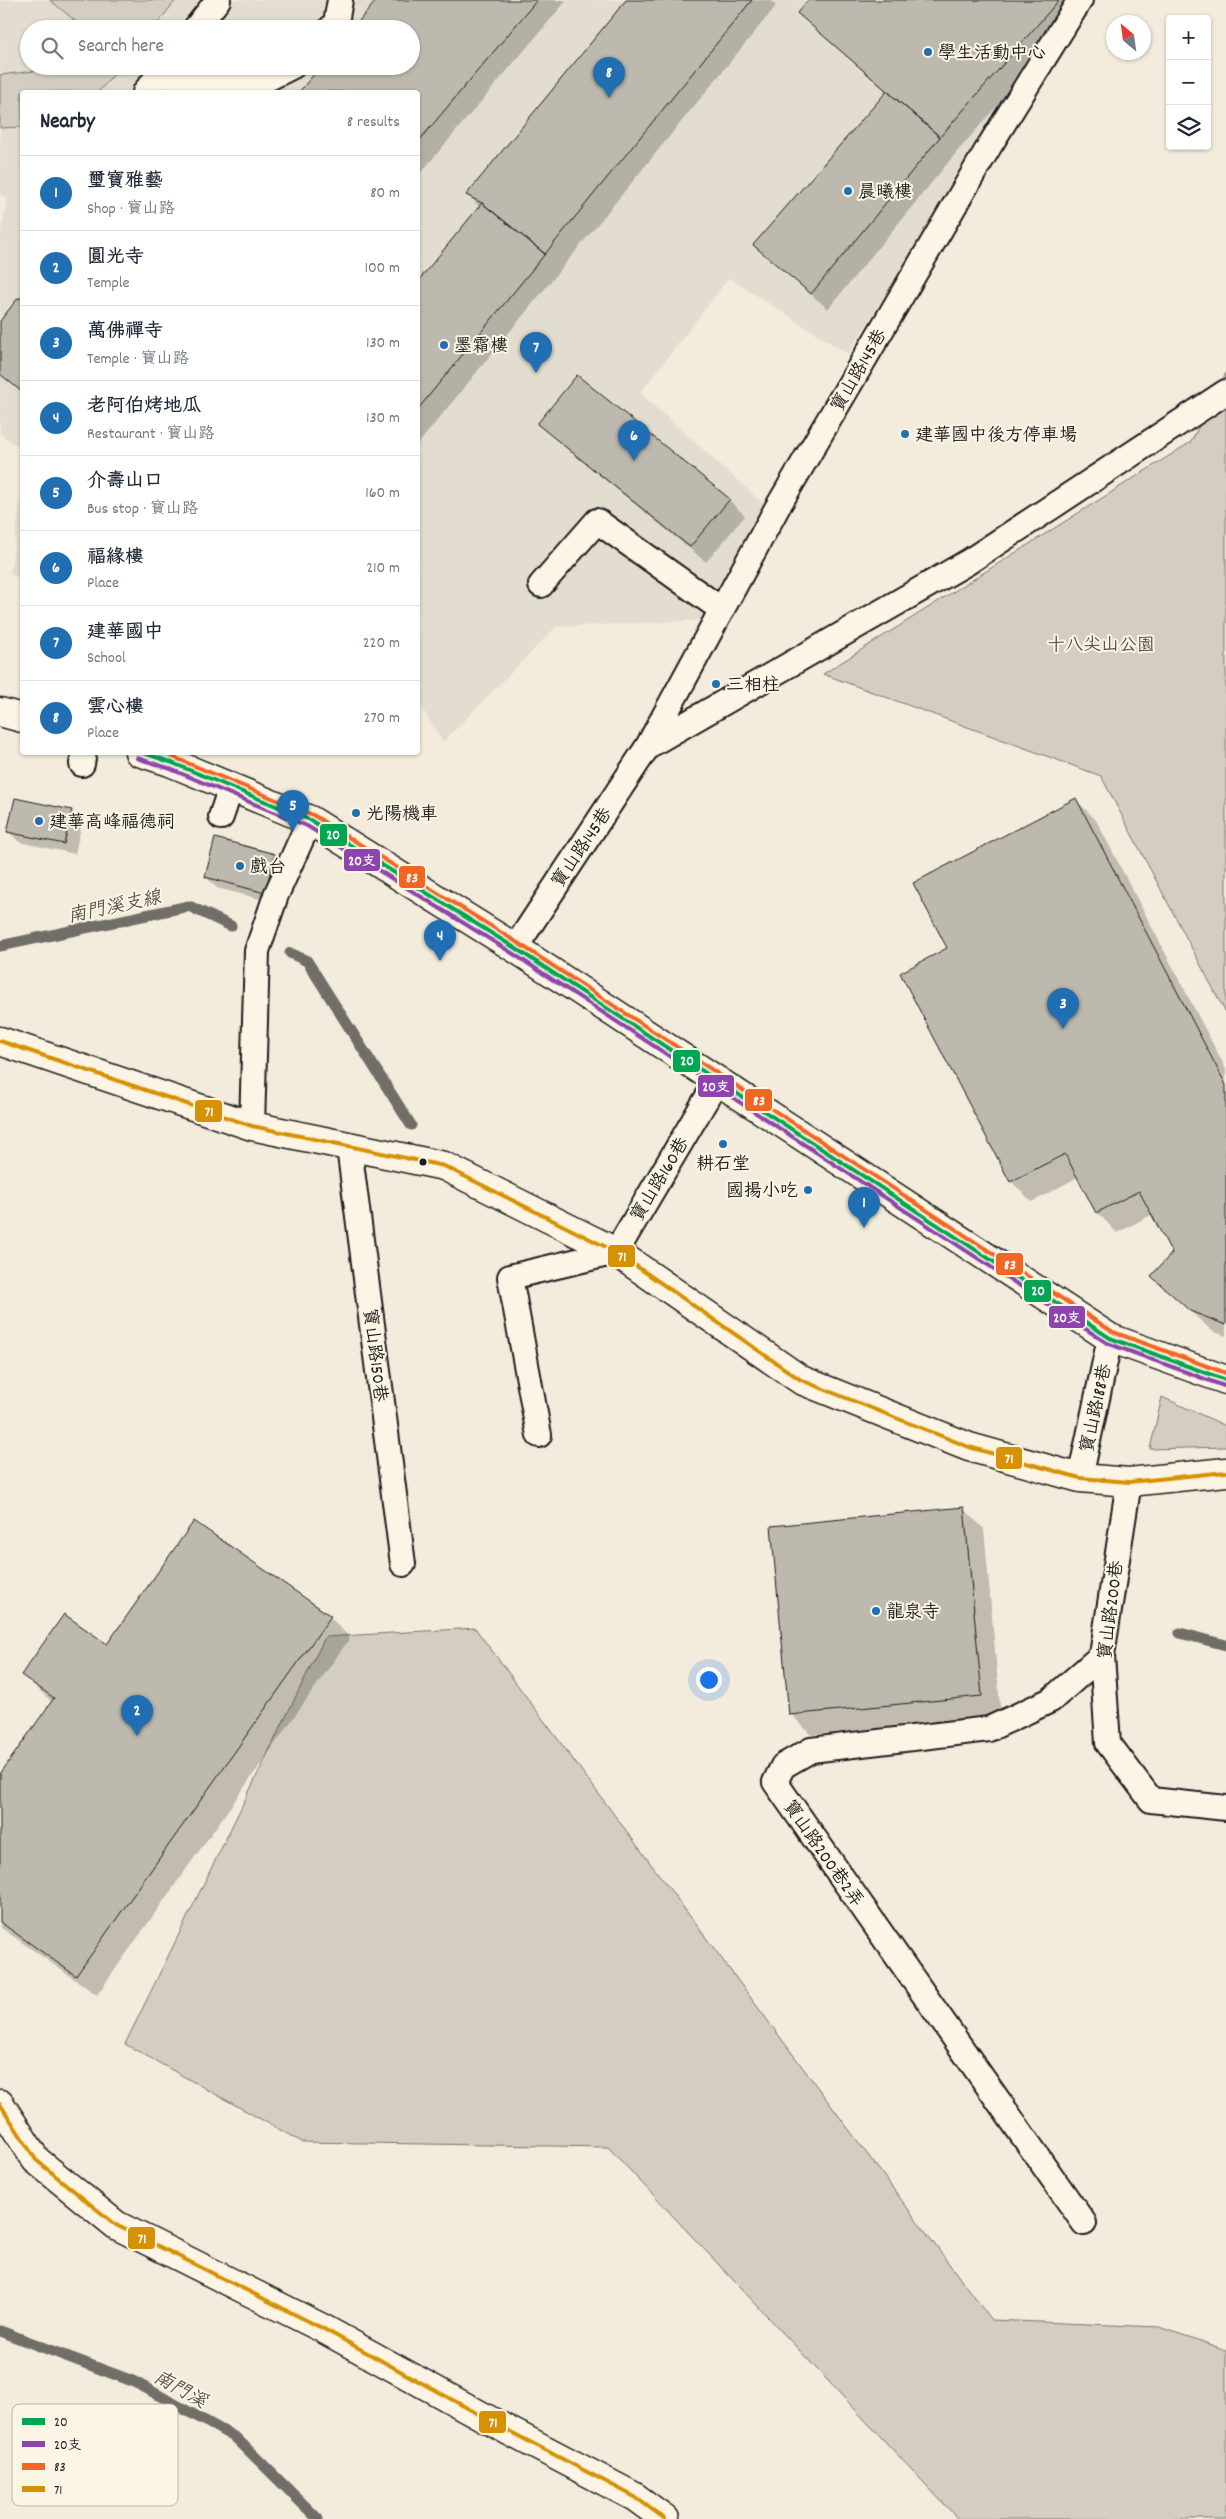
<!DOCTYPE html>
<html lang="en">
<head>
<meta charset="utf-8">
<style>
	body { margin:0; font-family:Dekko,"LXGW WenKai TC",sans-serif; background:#f2f2f3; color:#1f2937 }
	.controls { position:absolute; right:15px; top:15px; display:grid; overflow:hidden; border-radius:5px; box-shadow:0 1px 4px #0004 }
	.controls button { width:45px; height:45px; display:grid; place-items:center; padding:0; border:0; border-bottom:1px solid #e0e1e3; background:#fff; color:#1f2937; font:25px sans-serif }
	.compass { position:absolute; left:1106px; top:15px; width:45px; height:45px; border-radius:50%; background:#fff; box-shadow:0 1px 4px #0004; rotate:331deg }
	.you { position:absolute; left:708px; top:1679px; width:18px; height:18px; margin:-12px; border:4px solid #fff; border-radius:50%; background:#1a73e8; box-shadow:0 0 0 8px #1a73e833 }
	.badge { display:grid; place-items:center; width:32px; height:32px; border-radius:50%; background:#1f6fb2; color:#fff; font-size:16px; font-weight:700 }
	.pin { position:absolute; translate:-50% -41px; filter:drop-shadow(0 1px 2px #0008) }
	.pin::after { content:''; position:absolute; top:26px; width:18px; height:15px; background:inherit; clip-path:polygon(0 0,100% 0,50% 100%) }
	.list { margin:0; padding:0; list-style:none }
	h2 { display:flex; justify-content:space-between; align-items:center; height:65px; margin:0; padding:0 20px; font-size:21px }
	h2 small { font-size:16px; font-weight:400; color:#747a83 }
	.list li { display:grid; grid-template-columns:32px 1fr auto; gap:15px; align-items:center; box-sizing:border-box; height:75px; padding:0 20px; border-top:1px solid #e0e1e3 }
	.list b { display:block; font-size:19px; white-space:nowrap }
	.list p { margin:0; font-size:16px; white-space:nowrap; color:#747a83 }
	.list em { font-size:16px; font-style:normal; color:#747a83 }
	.icon { flex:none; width:28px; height:28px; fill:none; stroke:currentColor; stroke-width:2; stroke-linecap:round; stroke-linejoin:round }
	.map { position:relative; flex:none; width:1226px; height:2519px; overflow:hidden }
	.search { position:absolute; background:#fff; box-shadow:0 1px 4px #0004; left:20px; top:20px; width:400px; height:55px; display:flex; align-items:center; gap:12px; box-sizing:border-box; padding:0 18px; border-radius:28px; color:#747a83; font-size:19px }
	.panel { position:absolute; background:#fff; box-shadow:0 1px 4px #0004; left:20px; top:90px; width:400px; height:665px; border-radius:5px }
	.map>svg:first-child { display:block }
	.built { fill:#e3ddcf; fill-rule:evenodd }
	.green { fill:#d3cec1; stroke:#78756e }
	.shadow { fill:#0003 }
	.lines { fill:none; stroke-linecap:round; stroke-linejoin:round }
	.stream { stroke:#716e68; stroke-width:11 }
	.building { fill:#beb9ae; stroke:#1c1c1c }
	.service-casing { stroke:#1c1c1c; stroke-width:28 }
	.minor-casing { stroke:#1c1c1c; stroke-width:31 }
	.tertiary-casing { stroke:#1c1c1c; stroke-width:31 }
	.service { stroke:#fcf5e5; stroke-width:24 }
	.minor { stroke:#fcf5e5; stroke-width:28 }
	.tertiary { stroke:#fcf5e5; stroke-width:28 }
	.bus-1-casing { stroke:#fcf5e5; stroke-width:8 }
	.bus-2-casing { stroke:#fcf5e5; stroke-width:8 }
	.bus-3-casing { stroke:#fcf5e5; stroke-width:8 }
	.bus-4-casing { stroke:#fcf5e5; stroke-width:8 }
	.bus-1 { stroke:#00a651; stroke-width:4 }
	.bus-2 { stroke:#8e44ad; stroke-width:4 }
	.bus-3 { stroke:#f26522; stroke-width:4 }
	.bus-4 { stroke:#d69104; stroke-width:4 }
	.poi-dot { fill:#1f6fb2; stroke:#fcf5e5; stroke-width:2 }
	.bus-dot { fill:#1c1c1c; stroke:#fcf5e5; stroke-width:2 }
	.labels { text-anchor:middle; stroke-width:4; stroke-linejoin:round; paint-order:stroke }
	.poi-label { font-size:18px; fill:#1c1c1c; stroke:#fcf5e5; text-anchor:start }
	.street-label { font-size:18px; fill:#1c1c1c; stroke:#fcf5e5 }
	.park-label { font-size:18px; fill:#53514e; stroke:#fcf5e5 }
	.water-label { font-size:19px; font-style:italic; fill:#55534f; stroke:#fcf5e5 }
	.key { fill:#fcf5e5; stroke:#b9b4a9; stroke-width:1 }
	.key-label { font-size:14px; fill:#1c1c1c }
	.line-badge { stroke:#fcf5e5; stroke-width:2 }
	.badge-label { font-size:14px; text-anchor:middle; font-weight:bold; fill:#fff }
</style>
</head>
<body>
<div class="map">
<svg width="1226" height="2519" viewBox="0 0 1226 2519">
	<rect width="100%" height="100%" fill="#f3ecdd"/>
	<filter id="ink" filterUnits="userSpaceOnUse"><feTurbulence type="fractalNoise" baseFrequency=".02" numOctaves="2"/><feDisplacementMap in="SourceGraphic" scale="10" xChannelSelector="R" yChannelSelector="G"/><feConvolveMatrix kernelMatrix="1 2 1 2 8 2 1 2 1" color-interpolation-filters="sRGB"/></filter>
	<g filter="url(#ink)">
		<!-- built -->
		<path class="built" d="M0,0H1074L848,354L729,278L640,393L764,504L704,620L556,627L443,742L418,702V92H22V449L0,434V237L7,199L0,195ZM29,29H411V66H29Z
			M22,489V579L10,574Z"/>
		<!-- green -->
		<path class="green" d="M50,0H176L153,29H85Z
			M46,66H122L98,92H22V127L0,128V75L34,71Z
			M1226,373V1013L1101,776L823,674L1191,442Z
			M1162,1397L1226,1426V1447L1150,1449Z
			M475,1628L991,2320L1160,2327L1226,2350V2519H958L608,2147L302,2142L125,2044L325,1637Z"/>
		<!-- shadow -->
		<path class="shadow" d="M378,0H567L418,176V92H300L322,66H411V29Z
			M628,0H770L776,6L418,444V283L480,207L468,195Z
			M809,0H1089L956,153L828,309L754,245L887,92L798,13Z
			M19,299H22V393L0,373V323Z
			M539,424L729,500L745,516L706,562L555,439Z
			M1076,800L1096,820L1226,1069V1336L1212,1331L1173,1296V1253L1153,1214L1117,1233L1097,1212L1078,1177L1032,1202L1011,1181L902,974L949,949Z
			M71,811L82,822L75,854L19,842L8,831Z
			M275,855L285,866L276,903L217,888L206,877Z
			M963,1508L984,1529L1001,1716L811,1735L791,1714Z
			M330,1617L350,1638L97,1995L0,1927V1776L52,1702L23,1675L107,1646Z"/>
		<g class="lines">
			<!-- stream -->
			<path class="stream" d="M0,946L189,906L231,926
				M290,953L307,961L411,1125
				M1180,1633L1226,1645
				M0,2331L135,2382L236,2438L318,2519"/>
		</g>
		<!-- building -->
		<path class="building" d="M377,0H537L418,142V92H299L321,66H411V29H352Z
			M626,0H752L545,254L482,203L466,195Z
			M808,0H1059L940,137L797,13Z
			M887,91L940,137L811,294L753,245Z
			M482,203L545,254L418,409V281Z
			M18,298H22V392L0,374V321Z
			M577,375L730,499L690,547L537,424Z
			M15,798L72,810L64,844L7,832Z
			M1076,798L1226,1085V1325L1190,1311L1151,1276L1172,1253L1139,1191L1096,1213L1065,1154L1010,1182L900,973L947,948L913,883Z
			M215,838L275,854L265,893L205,877Z
			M964,1507L982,1696L789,1715L771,1526Z
			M194,1521L331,1616L76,1976L0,1922V1774L54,1698L21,1675L64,1614L107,1644Z"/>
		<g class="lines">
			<!-- service casing -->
			<g class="service-casing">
				<path id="service" d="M195,29L218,0
					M330,29L336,23L340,0
					M159,75L208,86L257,84L293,66
					M145,92L166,66
					M541,585L597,521L722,610
					M648,746L968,562L1226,392
					M82,764L84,752
					M221,817L231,787
					M515,948L648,746L777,508L990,145L1080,0
					M252,1126L257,951L276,895L310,820
					M349,1147L403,1564
					M539,1435L510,1277L616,1252L717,1081
					M1080,1478L1110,1338
					M1129,1482L1102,1655L1108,1743L1151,1800L1226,1808
					M1084,2223L775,1782L783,1766L811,1750L989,1729L1051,1700L1102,1655"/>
			</g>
			<!-- minor casing -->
			<g class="minor-casing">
				<path id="minor" d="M0,1041L252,1126L444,1166L616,1252L801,1380L969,1447L1080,1478L1129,1482L1226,1472
					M0,2104L36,2160L116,2225L322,2328L509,2431L635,2497L665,2519"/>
			</g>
			<!-- tertiary casing -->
			<g class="tertiary-casing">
				<path id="tertiary" d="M0,712L22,718
					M139,752L170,762L310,820L515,948L1110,1338L1226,1380"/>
			</g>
			<!-- service -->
			<use href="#service" class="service"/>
			<!-- minor -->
			<use href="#minor" class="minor"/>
			<!-- tertiary -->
			<use href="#tertiary" class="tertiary"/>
			<!-- bus-1 casing -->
			<g class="bus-1-casing">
				<path id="bus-1" d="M141,752L170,762L310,820L515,948L1110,1338L1226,1380"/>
			</g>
			<!-- bus-2 casing -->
			<g class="bus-2-casing">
				<path id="bus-2" d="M137,758L168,768L307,826L512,953L1107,1343L1224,1386"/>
			</g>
			<!-- bus-3 casing -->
			<g class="bus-3-casing">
				<path id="bus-3" d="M161,752L313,815L518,943L1113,1332L1226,1373"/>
			</g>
			<!-- bus-4 casing -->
			<g class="bus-4-casing">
				<path id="bus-4" d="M0,1041L252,1126L444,1166L616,1252L801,1380L969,1447L1080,1478L1129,1482L1226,1472
					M0,2104L36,2160L116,2225L322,2328L509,2431L635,2497L665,2519"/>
			</g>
			<!-- bus-1 -->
			<use href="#bus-1" class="bus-1"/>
			<!-- bus-2 -->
			<use href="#bus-2" class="bus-2"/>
			<!-- bus-3 -->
			<use href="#bus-3" class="bus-3"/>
			<!-- bus-4 -->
			<use href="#bus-4" class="bus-4"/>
		</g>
	</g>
	<!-- markers -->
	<g class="poi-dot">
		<circle cx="928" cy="52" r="5"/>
		<circle cx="848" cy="191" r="5"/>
		<circle cx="444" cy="345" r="5"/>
		<circle cx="905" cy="434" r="5"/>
		<circle cx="716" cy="684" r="5"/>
		<circle cx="356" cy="813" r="5"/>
		<circle cx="39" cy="821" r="5"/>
		<circle cx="240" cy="866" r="5"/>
		<circle cx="723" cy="1144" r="5"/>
		<circle cx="808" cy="1190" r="5"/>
		<circle cx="876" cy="1611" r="5"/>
	</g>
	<circle class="bus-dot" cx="423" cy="1162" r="4.5"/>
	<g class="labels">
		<!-- poi labels -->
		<g class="poi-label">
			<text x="938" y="58">學生活動中心</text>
			<text x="858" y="197">晨曦樓</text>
			<text x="454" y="351">墨霜樓</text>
			<text x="915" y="440">建華國中後方停車場</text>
			<text x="726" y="690">三相柱</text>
			<text x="366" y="819">光陽機車</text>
			<text x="49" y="827">建華高峰福德祠</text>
			<text x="250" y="872">戲台</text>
			<text x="723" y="1169" text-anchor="middle">耕石堂</text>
			<text x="798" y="1196" text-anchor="end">國揚小吃</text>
			<text x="886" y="1617">龍泉寺</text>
		</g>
		<!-- street labels -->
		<g class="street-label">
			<text transform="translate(858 370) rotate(-60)" y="6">寶山路145巷</text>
			<text transform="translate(581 847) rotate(-56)" y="6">寶山路145巷</text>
			<text transform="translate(659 1179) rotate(-59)" y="6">寶山路160巷</text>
			<text transform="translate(376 1355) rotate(83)" y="6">寶山路150巷</text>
			<text transform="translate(1095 1408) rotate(-78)" y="6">寶山路188巷</text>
			<text transform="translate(1110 1610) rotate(-83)" y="6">寶山路200巷</text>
			<text transform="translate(824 1853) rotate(55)" y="6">寶山路200巷2弄</text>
		</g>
		<!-- park labels -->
		<g class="park-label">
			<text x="1101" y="650">十八尖山公園</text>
		</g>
		<!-- water labels -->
		<g class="water-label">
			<text transform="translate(114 905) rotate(-12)" y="7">南門溪支線</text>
			<text transform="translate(181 2388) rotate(29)" y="7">南門溪</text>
		</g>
	</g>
	<!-- legend -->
	<rect x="12" y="2404" width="166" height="102" rx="8" class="key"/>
	<rect x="22" y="2418" width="23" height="7" fill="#00a651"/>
	<rect x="22" y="2441" width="23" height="6" fill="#8e44ad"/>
	<rect x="22" y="2463" width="23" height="7" fill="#f26522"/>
	<rect x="22" y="2486" width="23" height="6" fill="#d69104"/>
	<g class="key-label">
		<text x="54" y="2426">20</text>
		<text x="54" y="2449">20支</text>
		<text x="54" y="2471">83</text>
		<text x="54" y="2494">71</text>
	</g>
	<g class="line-badge">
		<rect x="319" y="823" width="29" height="24" rx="5" fill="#00a651"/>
		<rect x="343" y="848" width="38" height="24" rx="5" fill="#8e44ad"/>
		<rect x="398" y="865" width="28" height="24" rx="5" fill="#f26522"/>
		<rect x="672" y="1049" width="29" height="24" rx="5" fill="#00a651"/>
		<rect x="697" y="1074" width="38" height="24" rx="5" fill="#8e44ad"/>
		<rect x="744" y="1088" width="29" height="24" rx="5" fill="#f26522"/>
		<rect x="194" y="1099" width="29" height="24" rx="5" fill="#d69104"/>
		<rect x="607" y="1244" width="29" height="24" rx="5" fill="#d69104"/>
		<rect x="995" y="1252" width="29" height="24" rx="5" fill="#f26522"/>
		<rect x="1023" y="1279" width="29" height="24" rx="5" fill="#00a651"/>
		<rect x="1048" y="1305" width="38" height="24" rx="5" fill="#8e44ad"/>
		<rect x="995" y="1446" width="28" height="24" rx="5" fill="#d69104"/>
		<rect x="127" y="2226" width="29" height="24" rx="5" fill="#d69104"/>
		<rect x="478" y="2410" width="29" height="24" rx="5" fill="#d69104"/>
	</g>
	<g class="badge-label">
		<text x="333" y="839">20</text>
		<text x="362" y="865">20支</text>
		<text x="412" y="882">83</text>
		<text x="687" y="1065">20</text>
		<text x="716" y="1091">20支</text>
		<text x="759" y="1105">83</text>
		<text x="209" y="1116">71</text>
		<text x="622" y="1261">71</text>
		<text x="1010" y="1269">83</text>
		<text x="1038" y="1295">20</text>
		<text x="1067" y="1322">20支</text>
		<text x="1009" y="1463">71</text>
		<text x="142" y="2243">71</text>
		<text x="493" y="2427">71</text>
	</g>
</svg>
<div class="controls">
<button>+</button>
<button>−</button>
<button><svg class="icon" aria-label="layers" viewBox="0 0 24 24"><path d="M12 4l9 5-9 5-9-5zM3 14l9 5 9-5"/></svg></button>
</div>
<svg class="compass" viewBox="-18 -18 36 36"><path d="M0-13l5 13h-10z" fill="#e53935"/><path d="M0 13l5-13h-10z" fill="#747a83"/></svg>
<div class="you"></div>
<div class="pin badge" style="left:864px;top:1228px">1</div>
<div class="pin badge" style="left:137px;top:1736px">2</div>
<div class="pin badge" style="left:1063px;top:1029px">3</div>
<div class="pin badge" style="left:440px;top:961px">4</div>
<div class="pin badge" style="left:293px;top:831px">5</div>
<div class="pin badge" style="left:634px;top:461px">6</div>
<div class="pin badge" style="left:536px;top:373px">7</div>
<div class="pin badge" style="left:609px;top:98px">8</div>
<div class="search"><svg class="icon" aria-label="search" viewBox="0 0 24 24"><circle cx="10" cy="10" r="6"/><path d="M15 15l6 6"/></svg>Search here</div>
<section class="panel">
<h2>Nearby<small>8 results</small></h2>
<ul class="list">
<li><span class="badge">1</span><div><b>璽寶雅藝</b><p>Shop · 寶山路</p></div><em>80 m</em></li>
<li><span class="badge">2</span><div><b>圓光寺</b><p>Temple</p></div><em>100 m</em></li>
<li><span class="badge">3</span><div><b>萬佛禪寺</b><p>Temple · 寶山路</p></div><em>130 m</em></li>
<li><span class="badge">4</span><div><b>老阿伯烤地瓜</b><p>Restaurant · 寶山路</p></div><em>130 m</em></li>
<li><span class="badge">5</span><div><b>介壽山口</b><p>Bus stop · 寶山路</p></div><em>160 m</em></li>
<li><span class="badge">6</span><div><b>福緣樓</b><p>Place</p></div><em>210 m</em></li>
<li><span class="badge">7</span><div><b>建華國中</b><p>School</p></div><em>220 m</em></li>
<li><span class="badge">8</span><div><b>雲心樓</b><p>Place</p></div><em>270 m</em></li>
</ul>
</section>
</div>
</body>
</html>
